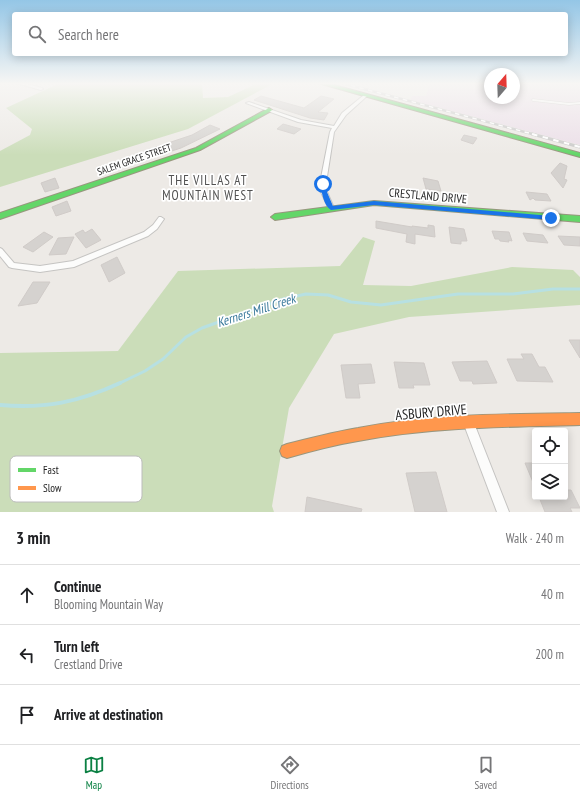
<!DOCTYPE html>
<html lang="en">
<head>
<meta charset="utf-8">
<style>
	body { margin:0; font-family:"PT Sans Narrow",sans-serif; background:#f6f6f6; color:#202124 }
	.controls { position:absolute; right:12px; bottom:12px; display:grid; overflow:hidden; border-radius:4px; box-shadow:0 2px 10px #0003 }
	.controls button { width:36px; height:36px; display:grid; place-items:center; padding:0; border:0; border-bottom:1px solid #e0e0e0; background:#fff; color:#202124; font:20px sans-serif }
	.compass { position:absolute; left:484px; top:68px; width:36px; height:36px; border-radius:50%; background:#fff; box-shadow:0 2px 10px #0003; rotate:19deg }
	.stop { position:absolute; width:12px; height:12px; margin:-9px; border:3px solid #1a73e8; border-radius:50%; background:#fff }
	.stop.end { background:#1a73e8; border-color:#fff; box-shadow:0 1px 4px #0008 }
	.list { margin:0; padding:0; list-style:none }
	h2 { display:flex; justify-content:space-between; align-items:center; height:52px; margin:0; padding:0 16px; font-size:17px }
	h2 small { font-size:13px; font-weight:400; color:#757577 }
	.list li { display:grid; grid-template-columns:26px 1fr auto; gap:12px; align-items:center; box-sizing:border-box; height:60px; padding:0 16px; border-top:1px solid #e0e0e0 }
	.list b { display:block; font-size:15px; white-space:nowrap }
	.list p { margin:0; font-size:13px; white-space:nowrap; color:#757577 }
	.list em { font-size:13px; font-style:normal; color:#757577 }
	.icon { flex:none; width:22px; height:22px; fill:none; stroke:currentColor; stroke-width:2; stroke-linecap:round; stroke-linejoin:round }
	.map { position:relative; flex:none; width:580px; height:512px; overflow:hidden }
	.search { position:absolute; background:#fff; box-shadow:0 2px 10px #0003; left:12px; right:12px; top:12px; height:44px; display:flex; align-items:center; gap:10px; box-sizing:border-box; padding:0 14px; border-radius:4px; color:#757577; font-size:15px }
	.sheet { height:232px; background:#fff }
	nav { display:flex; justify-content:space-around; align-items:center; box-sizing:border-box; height:56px; border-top:1px solid #e0e0e0; background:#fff; font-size:11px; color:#757577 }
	nav a { display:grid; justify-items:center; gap:2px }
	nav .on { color:#0b8043 }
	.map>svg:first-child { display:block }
	.industrial { fill:#ebdee8 }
	.forest { fill:#cbddb9 }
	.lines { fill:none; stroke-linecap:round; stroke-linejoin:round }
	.stream-far1 { stroke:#b7e0e2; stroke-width:3 }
	.stream { stroke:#b7e0e2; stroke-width:4 }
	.building { fill:#d5d2cf; stroke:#d0cbc8 }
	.lane-casing { stroke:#c5c4c2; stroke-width:3 }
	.street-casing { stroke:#c5c4c2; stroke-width:2 }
	.fast-casing { stroke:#98967e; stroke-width:2 }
	.slow-casing { stroke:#98967e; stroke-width:2 }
	.lane { stroke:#fcfcfb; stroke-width:2 }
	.street { fill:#fcfcfb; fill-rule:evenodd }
	.fast { fill:#63d668; fill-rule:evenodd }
	.slow { fill:#ff974d; fill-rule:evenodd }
	.rail-far1-casing { stroke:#cacac9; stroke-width:2.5 }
	.rail-casing { stroke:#cacac9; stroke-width:3 }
	.rail-far1 { stroke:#fff; stroke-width:1.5; stroke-dasharray:4.5; stroke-linecap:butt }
	.rail { stroke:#fff; stroke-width:2; stroke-dasharray:5.5; stroke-linecap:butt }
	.route { fill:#1a73e8 }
	.labels { text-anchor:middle; stroke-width:3.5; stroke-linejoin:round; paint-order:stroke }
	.far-street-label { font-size:10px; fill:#1e1e1e; stroke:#fff }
	.street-label { font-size:12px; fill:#1e1e1e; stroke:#fff }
	.neighbourhood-label { font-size:13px; letter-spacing:1px; fill:#515151; stroke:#fff }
	.water-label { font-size:13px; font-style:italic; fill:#3c7b9d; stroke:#fff }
	.near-street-label { font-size:14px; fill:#1e1e1e; stroke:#fff }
	.key { fill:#fff; stroke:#bcbcbc; stroke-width:1 }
	.key-label { font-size:11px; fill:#1e1e1e }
</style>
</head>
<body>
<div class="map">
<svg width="580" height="512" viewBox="0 0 580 512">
	<rect width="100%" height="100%" fill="#edeae6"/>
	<!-- industrial -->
	<path class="industrial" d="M430,83H490V98H514V83H580V145L410,100L412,96H426Z"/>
	<!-- forest -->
	<path class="forest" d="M60,83H202L203,98L228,97L258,83H274L188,129L0,187V151L30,135L32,129L6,108Z
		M363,237L375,241L363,285L411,286L512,267L573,270L580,277V305L409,317L334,334L289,408L272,506L274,512H0V353L118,351L178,271L340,266Z"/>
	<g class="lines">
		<!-- stream-far1 -->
		<path class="stream-far1" d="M118,384L145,371L163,359L186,337L202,328L283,299L306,294L328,295L351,302L381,305L458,294H513L553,289H580"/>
		<!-- stream -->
		<path class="stream" d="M0,405C45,409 79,402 120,383"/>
	</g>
	<!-- building -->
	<path class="building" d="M261,96L304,108L321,96L334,99L318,112L328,113L324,120L310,118L254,100Z
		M283,124L301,129L294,134L277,129Z
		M210,125L220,129L181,148L153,157L147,150L192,135Z
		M464,135L477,138L473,144L461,140Z
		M560,163L567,166L564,179L567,180L563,188L551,173Z
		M55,178L59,188L45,192L41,183Z
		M423,178L438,181L441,191L426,189Z
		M526,192L547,194L551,201L535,200L533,198L530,200Z
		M67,201L71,211L56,216L52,207Z
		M376,221L412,227V226L428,228V225L434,226L435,237L415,234V244L406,242L407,234L376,228Z
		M449,227L464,229L467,241H461V244L451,243Z
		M92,229L101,240L86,248L75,234L83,230L85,233Z
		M492,231L509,232L512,241L508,240L509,242L500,241L499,239H495Z
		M44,232L53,237L33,252L23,247Z
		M523,233L543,235L548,243L527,241Z
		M558,236L580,237V246L564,245Z
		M74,237L66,254L49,255L58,238Z
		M117,257L125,273L109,282L101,265Z
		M33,282H50L37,303L18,306Z
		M569,340H580V358Z
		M521,354H532L539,367H545L553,382L517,381L507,359H524Z
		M487,361L497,383L473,384L472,381H460L452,362Z
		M394,362L424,363L430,385H413L414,388H399Z
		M371,364L375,383L358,384L360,398H346L341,365Z
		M525,463H535V487Z
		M436,472L447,512H415L406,473Z
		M565,490H571L580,508H570L572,512H545L539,497H565Z
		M307,497L362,509L361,512H305Z"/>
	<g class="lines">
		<!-- lane casing -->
		<g class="lane-casing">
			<path id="lane" d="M533,100L569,104L580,103"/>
		</g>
		<!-- street casing -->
		<g class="street-casing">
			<path id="street" d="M24,83L42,88L43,89L41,90L16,83Z
				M364,95L367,96L346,115L334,132L326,183L327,192L334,208L331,210L329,209L321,192L320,183L330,132L332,128L298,122L246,103L249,102L301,120L334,126L342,113Z
				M159,217H161L164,219L157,229L148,236L74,267L40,272L12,268L9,267L0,256V248L2,249L14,263L40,266L73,261L144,232L153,225Z
				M468,417L472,418L509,512H497L463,422L464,418Z"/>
		</g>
		<!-- fast casing -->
		<g class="fast-casing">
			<path id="fast" d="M318,83H327L580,153V157Z
				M269,108L272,110L271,111L200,150L0,219V213L196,148Z
				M374,201L580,216V222L374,205L275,220L271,217L275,214Z"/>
		</g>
		<!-- slow casing -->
		<g class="slow-casing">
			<path id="slow" d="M580,413V425C506,427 431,427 358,441C334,445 311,451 287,458L282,456L280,451L282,446L287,444C311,438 334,432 358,428C431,414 506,414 580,413Z"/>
		</g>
		<!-- lane -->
		<use href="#lane" class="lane"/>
		<!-- street -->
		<use href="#street" class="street"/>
		<!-- fast -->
		<use href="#fast" class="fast"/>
		<!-- slow -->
		<use href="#slow" class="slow"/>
		<!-- rail-far1 casing -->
		<g class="rail-far1-casing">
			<path id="rail-far1" d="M342,83L536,135"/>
		</g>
		<!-- rail casing -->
		<g class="rail-casing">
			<path id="rail" d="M532,134L580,147"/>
		</g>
		<!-- rail-far1 -->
		<use href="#rail-far1" class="rail-far1"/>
		<!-- rail -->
		<use href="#rail" class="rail"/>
	</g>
	<!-- sky -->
	<linearGradient id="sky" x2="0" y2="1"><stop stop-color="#94c6e6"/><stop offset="0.54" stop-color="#f7f6f4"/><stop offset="1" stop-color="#f7f6f4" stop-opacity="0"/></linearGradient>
	<rect width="580" height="155" fill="url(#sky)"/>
	<!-- route -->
	<path class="route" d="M323,182L326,184L327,192L333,206L374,201L551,216L554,218L551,220L374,205L331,210C324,206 321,192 321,184Z"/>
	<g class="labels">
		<!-- far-street labels -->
		<g class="far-street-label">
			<text transform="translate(134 159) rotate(-19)" y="4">SALEM GRACE STREET</text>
		</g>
		<!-- street labels -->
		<g class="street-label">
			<text transform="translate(428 196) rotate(5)" y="4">CRESTLAND DRIVE</text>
		</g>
		<!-- neighbourhood labels -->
		<g class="neighbourhood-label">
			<text x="208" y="185">THE VILLAS AT<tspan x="208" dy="15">MOUNTAIN WEST</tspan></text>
		</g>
		<!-- water labels -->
		<g class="water-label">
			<text transform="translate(256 310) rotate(-18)" y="5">Kerners Mill Creek</text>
		</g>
		<!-- near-street labels -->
		<g class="near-street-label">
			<text transform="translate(431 412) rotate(-5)" y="5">ASBURY DRIVE</text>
		</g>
	</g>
	<!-- legend -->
	<rect x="10" y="456" width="132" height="46" rx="6" class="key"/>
	<rect x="18" y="468" width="18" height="4" fill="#63d668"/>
	<rect x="18" y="486" width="18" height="4" fill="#ff974d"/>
	<g class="key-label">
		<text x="43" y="474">Fast</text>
		<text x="43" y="492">Slow</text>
	</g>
</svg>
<div class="controls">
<button><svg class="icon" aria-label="locate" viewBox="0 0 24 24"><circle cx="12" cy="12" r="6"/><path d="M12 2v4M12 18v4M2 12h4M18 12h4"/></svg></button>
<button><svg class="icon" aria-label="layers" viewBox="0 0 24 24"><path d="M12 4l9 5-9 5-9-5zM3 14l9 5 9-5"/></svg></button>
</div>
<svg class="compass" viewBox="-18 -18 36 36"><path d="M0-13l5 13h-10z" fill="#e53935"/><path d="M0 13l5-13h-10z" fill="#757577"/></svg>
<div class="stop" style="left:323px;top:184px"></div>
<div class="stop end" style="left:551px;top:218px"></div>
<div class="search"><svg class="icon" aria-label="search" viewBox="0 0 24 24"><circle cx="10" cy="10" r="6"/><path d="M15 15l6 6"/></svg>Search here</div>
</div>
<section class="sheet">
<h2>3 min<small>Walk · 240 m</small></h2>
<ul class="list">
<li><svg class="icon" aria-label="ahead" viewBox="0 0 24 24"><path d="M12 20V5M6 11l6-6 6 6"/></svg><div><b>Continue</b><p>Blooming Mountain Way</p></div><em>40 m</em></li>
<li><svg class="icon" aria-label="left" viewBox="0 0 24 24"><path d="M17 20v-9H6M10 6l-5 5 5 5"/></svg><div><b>Turn left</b><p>Crestland Drive</p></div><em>200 m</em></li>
<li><svg class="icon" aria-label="arrive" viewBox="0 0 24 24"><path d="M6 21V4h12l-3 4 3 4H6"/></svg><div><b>Arrive at destination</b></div></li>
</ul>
</section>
<nav>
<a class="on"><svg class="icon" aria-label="map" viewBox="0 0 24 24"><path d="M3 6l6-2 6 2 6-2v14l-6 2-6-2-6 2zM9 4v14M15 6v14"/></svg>Map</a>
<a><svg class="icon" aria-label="directions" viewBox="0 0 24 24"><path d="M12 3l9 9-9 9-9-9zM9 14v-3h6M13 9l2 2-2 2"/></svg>Directions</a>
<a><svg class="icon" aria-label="saved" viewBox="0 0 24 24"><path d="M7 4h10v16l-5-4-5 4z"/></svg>Saved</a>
</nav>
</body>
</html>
